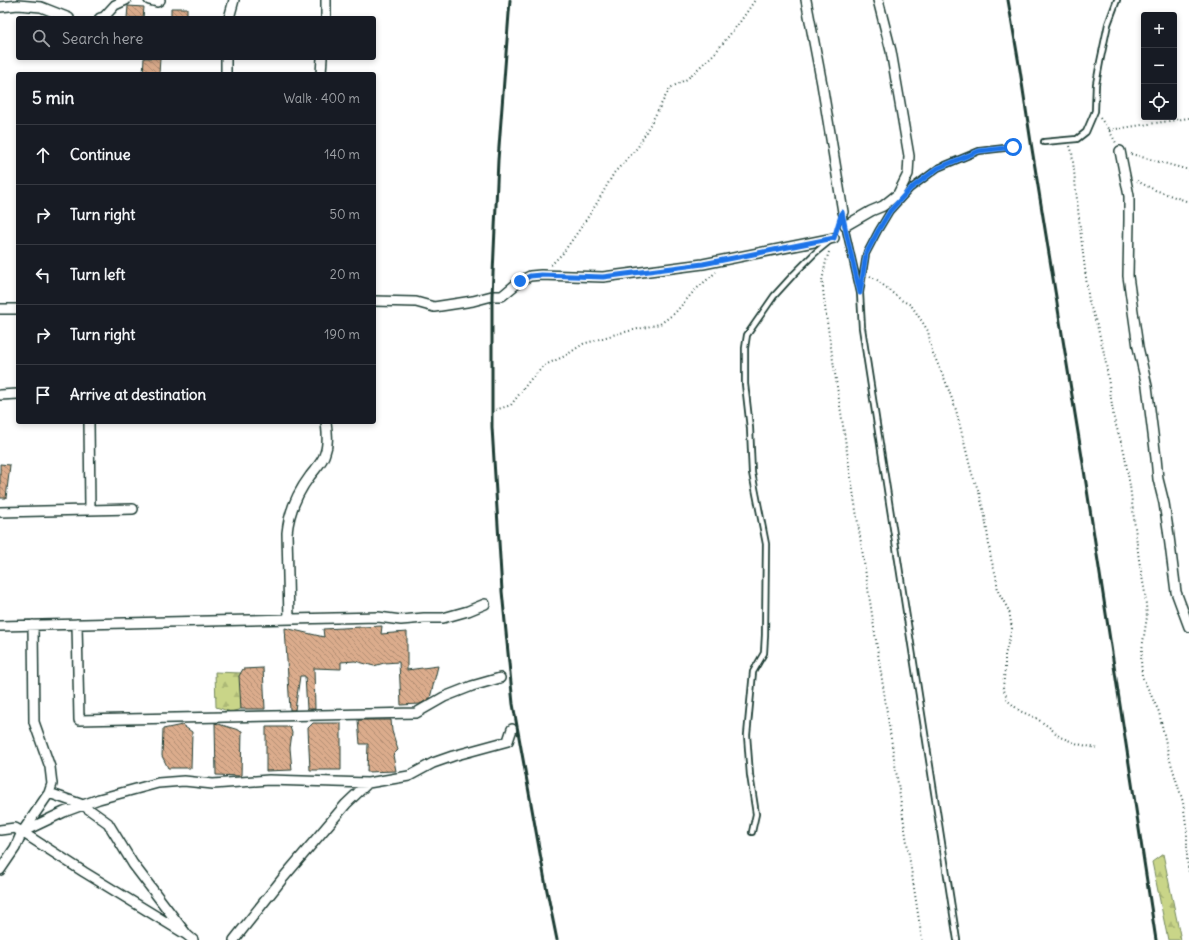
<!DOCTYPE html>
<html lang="en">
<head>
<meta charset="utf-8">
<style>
	body { margin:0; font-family:Delius,sans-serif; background:#242831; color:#f1f3f6 }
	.controls { position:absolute; right:12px; top:12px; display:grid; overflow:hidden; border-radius:4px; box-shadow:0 2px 6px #0003 }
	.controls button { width:36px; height:36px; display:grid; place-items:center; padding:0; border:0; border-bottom:1px solid #363941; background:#171b24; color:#f1f3f6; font:20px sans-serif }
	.stop { position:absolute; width:12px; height:12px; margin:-9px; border:3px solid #1a73e8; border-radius:50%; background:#fff }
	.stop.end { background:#1a73e8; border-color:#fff; box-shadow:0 1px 4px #0008 }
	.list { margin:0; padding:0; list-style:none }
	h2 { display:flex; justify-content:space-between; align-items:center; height:52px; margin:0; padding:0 16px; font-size:17px }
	h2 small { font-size:13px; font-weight:400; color:#9ea1a6 }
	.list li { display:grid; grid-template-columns:26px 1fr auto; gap:12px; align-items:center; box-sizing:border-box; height:60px; padding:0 16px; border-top:1px solid #363941 }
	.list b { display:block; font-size:15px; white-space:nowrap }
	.list em { font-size:13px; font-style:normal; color:#9ea1a6 }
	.icon { flex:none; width:22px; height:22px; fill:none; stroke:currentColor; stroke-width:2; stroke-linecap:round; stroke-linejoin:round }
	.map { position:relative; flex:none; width:1189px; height:940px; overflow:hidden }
	.search { position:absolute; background:#171b24; box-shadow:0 2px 6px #0003; left:16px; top:16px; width:360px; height:44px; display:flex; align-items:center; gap:10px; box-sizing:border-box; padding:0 14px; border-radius:4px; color:#9ea1a6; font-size:15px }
	.panel { position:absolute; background:#171b24; box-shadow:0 2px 6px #0003; left:16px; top:72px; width:360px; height:352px; border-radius:4px }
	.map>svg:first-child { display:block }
	.forest { fill:url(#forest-firs); stroke:#74895e }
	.building { fill:url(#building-back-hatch); stroke:#1f3d34 }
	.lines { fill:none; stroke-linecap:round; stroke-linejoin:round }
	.service-casing { stroke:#1f3d34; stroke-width:8 }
	.minor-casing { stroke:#1f3d34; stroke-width:12 }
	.path { stroke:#1f3d34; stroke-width:2; stroke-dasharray:1 3; stroke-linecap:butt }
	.service { stroke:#fff; stroke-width:4.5 }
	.minor { stroke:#fff; stroke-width:9 }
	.rail { stroke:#1f3d34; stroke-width:3 }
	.route { stroke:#1a73e8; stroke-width:5 }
</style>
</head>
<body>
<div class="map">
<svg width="1189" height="940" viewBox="0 0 1189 940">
	<defs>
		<pattern id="forest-firs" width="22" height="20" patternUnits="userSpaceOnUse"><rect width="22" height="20" fill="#c9d588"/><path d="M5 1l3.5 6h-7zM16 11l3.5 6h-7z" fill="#acb876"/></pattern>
		<pattern id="building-back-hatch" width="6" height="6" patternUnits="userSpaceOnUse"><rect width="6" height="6" fill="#dbac8c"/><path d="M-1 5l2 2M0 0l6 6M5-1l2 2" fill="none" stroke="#b18d73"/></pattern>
	</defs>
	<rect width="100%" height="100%" fill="#fff"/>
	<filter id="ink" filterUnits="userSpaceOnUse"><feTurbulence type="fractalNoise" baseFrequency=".025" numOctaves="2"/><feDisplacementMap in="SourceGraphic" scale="8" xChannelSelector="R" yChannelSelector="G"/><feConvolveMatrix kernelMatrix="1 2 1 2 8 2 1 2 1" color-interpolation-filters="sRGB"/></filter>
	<g filter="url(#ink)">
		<!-- forest -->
		<path class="forest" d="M215,672L241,673V709L231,712L216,707Z
			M1163,854L1181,940H1168L1152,862Z"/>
		<!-- building -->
		<path class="building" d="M128,6L144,7L143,18H127Z
			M171,8H187V18H171Z
			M144,58H160L159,74H143Z
			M0,464L10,465L6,498H0Z
			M382,626L381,634L407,632V670L438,666L430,698L420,704L401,705L399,662L384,663L374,666L355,661L341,662V669L314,668L315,709H307L305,676H300L295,710H290L285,628L324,637L323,629Z
			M263,668L265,709H241L239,676L243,669Z
			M358,720H391L392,731L398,750L393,755L396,771L367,772L368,744H360Z
			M215,723L242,731L241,776L216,775Z
			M313,723H341V770H310L308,728Z
			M182,725L192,732L191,768H168L162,756L163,729Z
			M266,727H290L292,733L290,748L292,770L266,771Z"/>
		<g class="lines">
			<!-- service casing -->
			<g class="service-casing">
				<path id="service" d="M1044,142L1077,139L1086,132L1095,111L1096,84L1100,62L1108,24L1117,0
					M843,212L846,232L860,293L866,254L878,231L890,211L910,189L938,168L979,151L1013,147
					M860,293L862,328L957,940
					M752,832L756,814L750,775L747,735L753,672L764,653L765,635L766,544L752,473L750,428L745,384V348L747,335L774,296L794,274L815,253L831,240"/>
			</g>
			<!-- minor casing -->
			<g class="minor-casing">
				<path id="minor" d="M149,0L157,2L160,0
					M326,0V18
					M806,0L822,84L843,212
					M0,7L18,5L41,7L69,18
					M100,18L104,17L115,5L126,0
					M229,18L234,0
					M226,74V58
					M321,74L322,58
					M1120,151L1129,196V220L1128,276L1138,347L1147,386L1156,458L1158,479L1164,503L1168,529L1176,592L1189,627
					M845,226L871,211L883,206L898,194L908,174L909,156L891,51L878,0
					M374,301L416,302L434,307L473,301L492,296H502L520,281L530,276L541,275L603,277L703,264L834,238
					M0,309H18
					M0,395L18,394
					M89,422L90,509
					M0,512L133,509
					M289,619L287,533C289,512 298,492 310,476C315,469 323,462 325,453C329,443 327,432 326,422
					M77,624L79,720L416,713L444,697L472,686L500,678
					M0,626L378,617L401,620L424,618H443L468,611L485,604
					M49,793L83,805L108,823L133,864L187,935
					M0,830L15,828L22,832L15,848L0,870
					M23,831L49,793L52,784L50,767L39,736L34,722L33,625
					M22,832L64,812L99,799L158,783L184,781L213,784L269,780L368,783L409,776L433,763L453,756L508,741L512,729
					M22,832L84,872L187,935L193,940
					M234,940L283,878L346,804L368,783"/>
			</g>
			<!-- path -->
			<path class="path" d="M1100,118L1109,130L1116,143
				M1109,130L1189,118
				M1070,146L1072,152L1081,237L1089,302L1097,325L1105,357L1114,419L1124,451L1130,486L1139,560L1145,593L1147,617L1143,642L1141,660L1142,676L1159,712L1169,757L1183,802L1187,832V860L1189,872
				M1131,154L1189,170
				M1137,181L1155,190L1189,202
				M829,252L826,261L822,281L826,315L922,940
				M551,265L563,253L582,226L597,203L614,173L638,147L670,88L687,79L715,53L740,22L755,0
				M870,276L877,280L901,300L911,305L923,323L928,331L932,351L945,380L956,410L972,474L979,492L985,517L991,559L996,576L998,591L1009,611L1012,628L1005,655V669L1003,687L1008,701L1020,711L1036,718L1049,727L1060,737L1078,744L1096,748
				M492,411L511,405L530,380L545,365L565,356L583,344L616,334L660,324L675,313L694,291L716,272"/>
			<!-- service -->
			<use href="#service" class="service"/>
			<!-- minor -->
			<use href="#minor" class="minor"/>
			<!-- rail -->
			<path class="rail" d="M510,0L498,160L492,296V427L502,591L513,704L545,881L557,940
				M1008,0L1020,70L1032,149L1082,457L1156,940"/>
		</g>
	</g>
	<g class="lines" filter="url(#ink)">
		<!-- route -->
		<path class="route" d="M520,281L530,276L541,275L603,277L703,264L834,238L842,212L846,232L860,293L866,254L878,231L890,211L910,189L938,168L979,151L1013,147"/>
	</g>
</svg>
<div class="controls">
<button>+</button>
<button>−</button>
<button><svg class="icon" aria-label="locate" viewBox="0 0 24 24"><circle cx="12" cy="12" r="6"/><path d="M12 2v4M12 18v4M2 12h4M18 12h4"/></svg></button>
</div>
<div class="stop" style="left:1013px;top:147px"></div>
<div class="stop end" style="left:520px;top:281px"></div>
<div class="search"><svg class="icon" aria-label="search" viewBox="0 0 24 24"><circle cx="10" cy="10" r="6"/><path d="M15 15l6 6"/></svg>Search here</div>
<section class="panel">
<h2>5 min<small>Walk · 400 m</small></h2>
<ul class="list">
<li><svg class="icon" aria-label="ahead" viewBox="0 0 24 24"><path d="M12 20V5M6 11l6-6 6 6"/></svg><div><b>Continue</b></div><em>140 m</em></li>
<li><svg class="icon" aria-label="right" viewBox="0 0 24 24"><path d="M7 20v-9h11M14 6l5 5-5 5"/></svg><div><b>Turn right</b></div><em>50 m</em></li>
<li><svg class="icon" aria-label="left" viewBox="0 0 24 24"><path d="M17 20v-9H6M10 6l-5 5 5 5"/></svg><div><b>Turn left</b></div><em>20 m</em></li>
<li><svg class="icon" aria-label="right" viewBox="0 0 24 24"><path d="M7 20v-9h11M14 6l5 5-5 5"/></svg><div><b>Turn right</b></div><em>190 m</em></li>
<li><svg class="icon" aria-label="arrive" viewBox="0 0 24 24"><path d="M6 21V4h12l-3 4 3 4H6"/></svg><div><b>Arrive at destination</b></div></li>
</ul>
</section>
</div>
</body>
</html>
